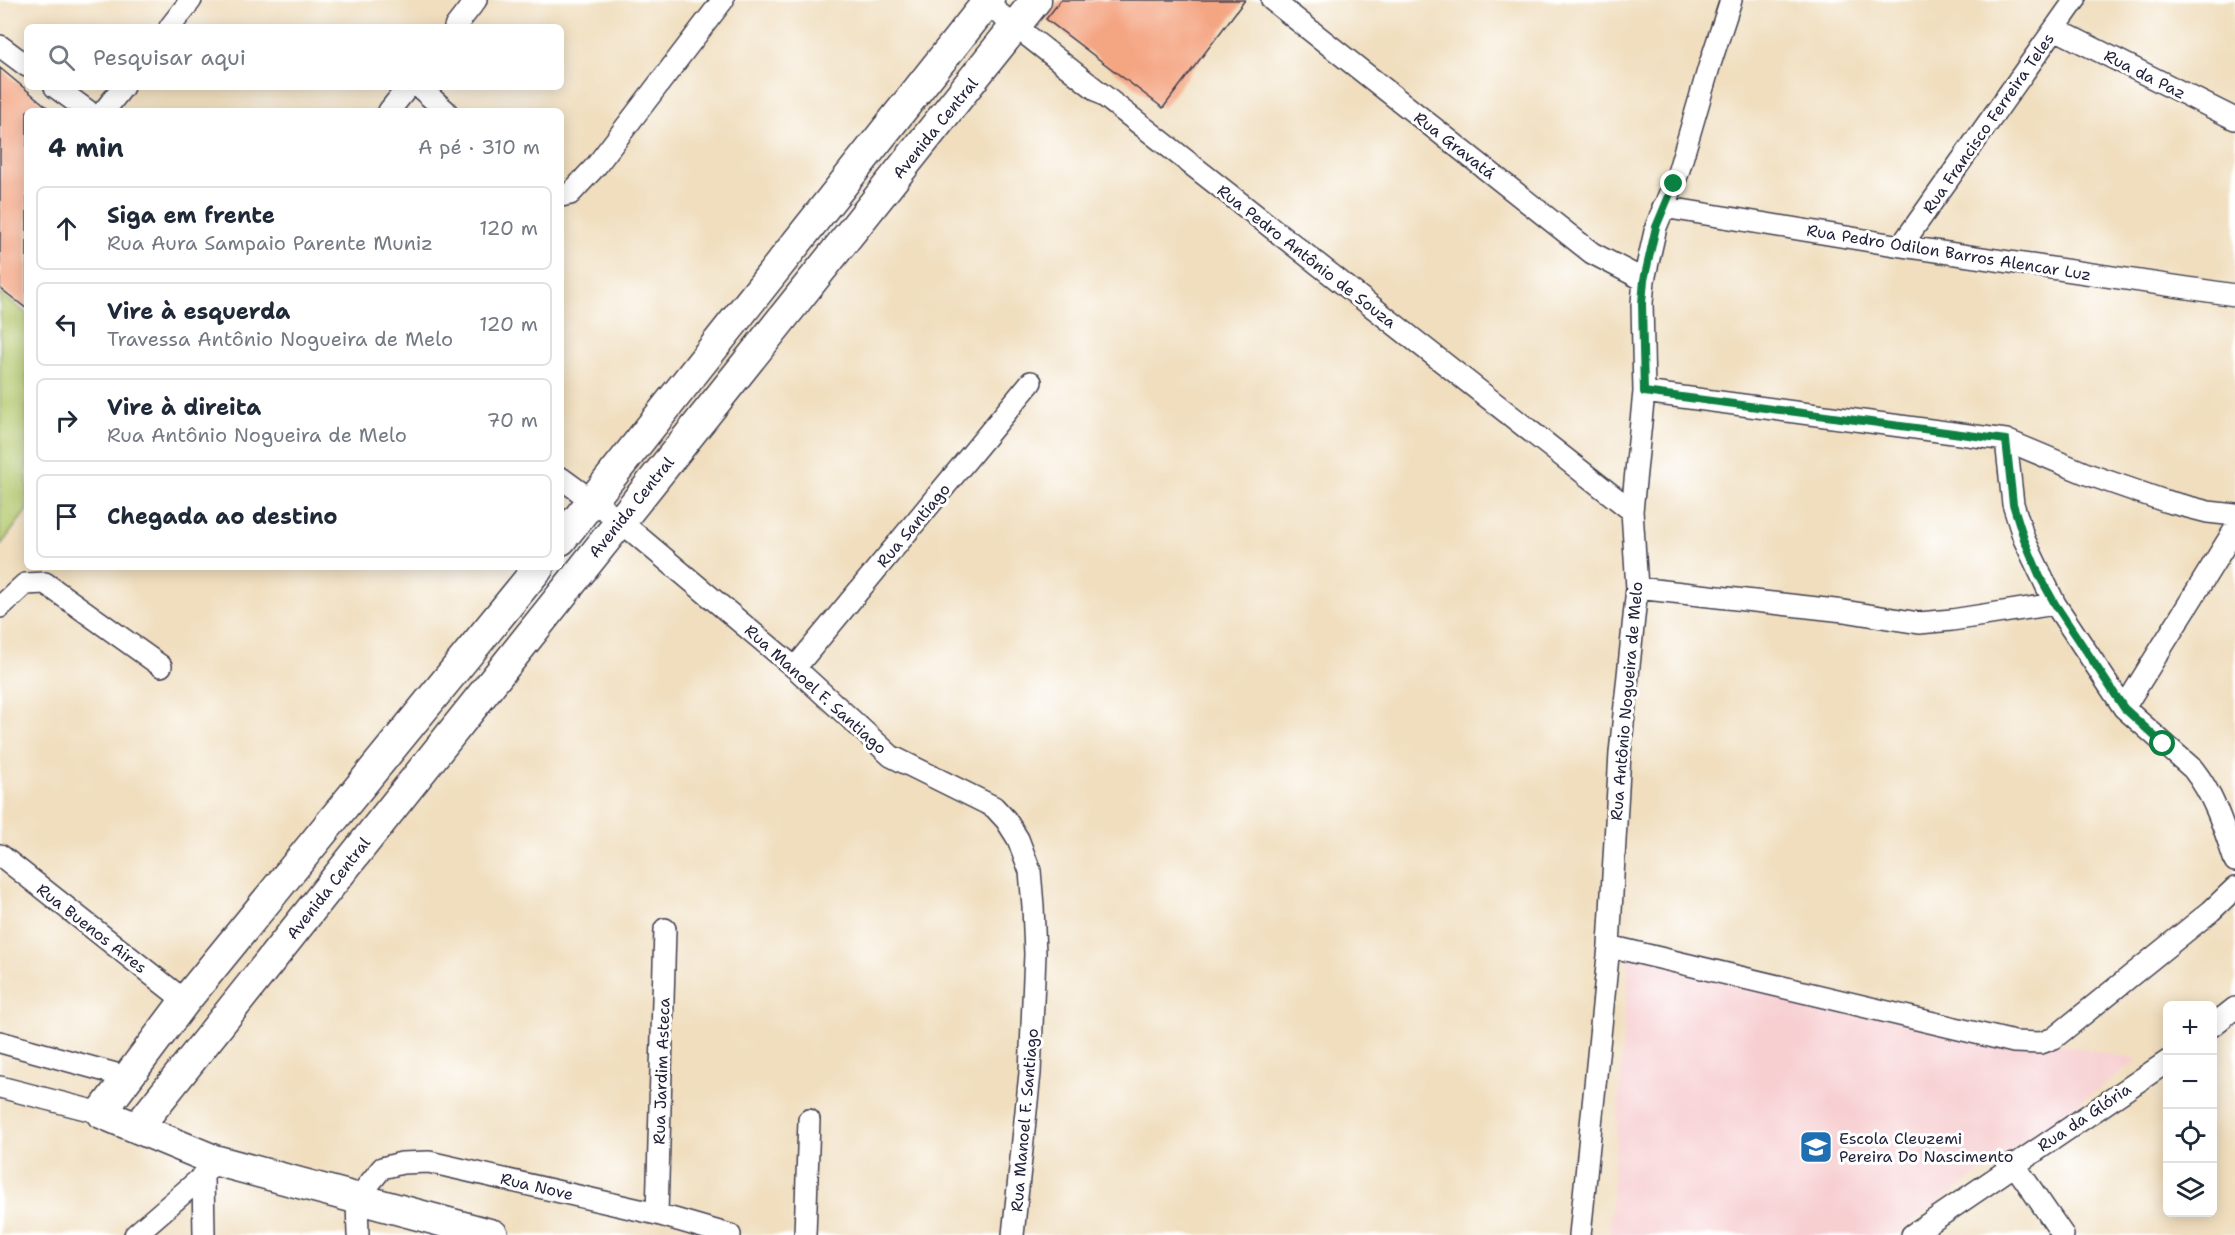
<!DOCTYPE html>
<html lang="pt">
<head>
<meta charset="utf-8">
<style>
	body { margin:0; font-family:"Shantell Sans",sans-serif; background:#f2f2f3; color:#1f2937 }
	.controls { position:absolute; right:18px; bottom:18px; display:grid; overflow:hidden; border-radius:9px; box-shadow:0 3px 15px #0003 }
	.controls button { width:54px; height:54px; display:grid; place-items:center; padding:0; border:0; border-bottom:2px solid #e0e1e3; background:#fff; color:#1f2937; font:30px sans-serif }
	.stop { position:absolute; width:18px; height:18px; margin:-14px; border:4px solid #0b8043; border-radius:50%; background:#fff }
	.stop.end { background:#0b8043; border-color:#fff; box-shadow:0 2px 6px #0008 }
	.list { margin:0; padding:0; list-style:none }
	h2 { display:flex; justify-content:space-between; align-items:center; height:78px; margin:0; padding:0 24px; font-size:26px }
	h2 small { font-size:20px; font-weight:400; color:#747a83 }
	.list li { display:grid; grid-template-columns:39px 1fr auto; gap:18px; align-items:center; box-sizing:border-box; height:84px; margin:0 12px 12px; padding:0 12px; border:2px solid #e0e1e3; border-radius:9px }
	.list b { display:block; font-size:22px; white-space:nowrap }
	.list p { margin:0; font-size:20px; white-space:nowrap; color:#747a83 }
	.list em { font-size:20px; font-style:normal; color:#747a83 }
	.icon { flex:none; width:33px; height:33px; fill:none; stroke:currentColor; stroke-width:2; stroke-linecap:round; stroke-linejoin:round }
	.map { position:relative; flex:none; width:2235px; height:1235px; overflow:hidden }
	.search { position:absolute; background:#fff; box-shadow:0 3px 15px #0003; left:24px; top:24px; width:540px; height:66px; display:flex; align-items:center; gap:15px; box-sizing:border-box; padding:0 21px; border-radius:9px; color:#747a83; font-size:22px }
	.panel { position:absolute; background:#fff; box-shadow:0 3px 15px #0003; left:24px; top:108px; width:540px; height:462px; border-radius:9px }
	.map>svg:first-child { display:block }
	.built { fill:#f7cfd1 }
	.green { fill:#b5ca6f; stroke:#6c7655; stroke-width:1.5 }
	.building { fill:#f4a683 }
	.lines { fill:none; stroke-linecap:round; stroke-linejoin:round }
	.street-casing { stroke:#413e4f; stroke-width:24 }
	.secondary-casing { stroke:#413e4f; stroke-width:33 }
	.street { stroke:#fff; stroke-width:21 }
	.secondary { stroke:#fff; stroke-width:30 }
	.route { stroke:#0b8043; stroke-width:8 }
	.labels { text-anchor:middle; stroke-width:6; stroke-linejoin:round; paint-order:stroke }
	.street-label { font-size:16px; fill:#22223b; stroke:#fff }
	.poi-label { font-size:16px; fill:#22223b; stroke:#fff; text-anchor:start }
</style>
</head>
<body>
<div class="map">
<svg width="2235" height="1235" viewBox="0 0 2235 1235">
	<rect width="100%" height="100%" fill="#fff"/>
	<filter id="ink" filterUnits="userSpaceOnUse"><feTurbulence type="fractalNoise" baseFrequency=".0167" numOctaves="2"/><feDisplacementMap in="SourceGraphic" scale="12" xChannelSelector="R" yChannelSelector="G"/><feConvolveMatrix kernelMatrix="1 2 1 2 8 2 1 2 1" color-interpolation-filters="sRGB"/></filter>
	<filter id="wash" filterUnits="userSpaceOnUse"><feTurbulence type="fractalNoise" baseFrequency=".008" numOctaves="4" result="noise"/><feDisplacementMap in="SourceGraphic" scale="24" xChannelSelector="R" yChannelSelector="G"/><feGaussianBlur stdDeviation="1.35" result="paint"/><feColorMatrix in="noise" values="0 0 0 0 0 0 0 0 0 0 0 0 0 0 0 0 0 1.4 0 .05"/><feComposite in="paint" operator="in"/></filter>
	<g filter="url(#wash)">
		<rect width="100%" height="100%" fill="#f0debe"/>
		<!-- built -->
		<path class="built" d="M1629,955L2139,1060L1893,1235H1609Z"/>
		<!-- green -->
		<path class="green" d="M0,293L27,314V510L0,546Z"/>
		<g id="blocks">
			<!-- building -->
			<path class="building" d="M1061,0H1245L1163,108L1046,19Z
				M0,68L52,111H27V309L0,288Z"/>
		</g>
	</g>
	<g filter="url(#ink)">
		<use href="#blocks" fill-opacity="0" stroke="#413e4f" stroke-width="1.5"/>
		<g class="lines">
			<!-- street casing -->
			<g class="street-casing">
				<path id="street" d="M982,0L1632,511
					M1272,0L1592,253L1644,280
					M170,27L191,0
					M455,27L476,0
					M2055,29L2235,119
					M0,46L27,66
					M55,87L88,111
					M419,87L446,111
					M104,111L123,87
					M389,111L408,87
					M561,196L570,194L596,166L723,0
					M1663,207L1901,246L2235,295
					M1901,246L2075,0
					M1644,392L2006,440L2087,474L2165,501L2208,512L2235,515
					M2006,440L2013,504L2024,539L2055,604L2124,708L2193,769C2215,797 2224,828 2235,861
					M561,478L620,521L795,668L891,756L994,807L1006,820L1018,839L1030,871L1033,906L1035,954L1030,1073L1013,1235
					M1637,588L1844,611L1919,623L1952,620L2055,604
					M0,607L25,584L45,583L161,666
					M795,668L1031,382
					M2124,708L2235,529
					M0,855L185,1001
					M1609,946L2014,1042L2041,1043L2054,1038L2211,911L2235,888
					M2212,1026L2235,1008
					M0,1042L127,1077
					M0,1087L101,1113
					M2014,1164L2063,1235
					M203,1176L204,1235
					M657,1214L665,929
					M135,1235L203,1176L214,1160
					M358,1235L357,1199L382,1168L402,1163L429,1162L657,1214L730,1235
					M805,1235L809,1120
					M1580,1235L1609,946L1620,753L1637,588L1632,511L1644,392L1642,303L1644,280L1656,227L1678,173L1709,67L1731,0
					M1912,1235L2168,1061"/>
			</g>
			<!-- secondary casing -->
			<g class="secondary-casing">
				<path id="secondary" d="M561,540L989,0
					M137,1128L1036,0
					M493,1235L214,1160L101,1113L185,1001L539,567"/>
			</g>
			<!-- street -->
			<use href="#street" class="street"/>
			<!-- secondary -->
			<use href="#secondary" class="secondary"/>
		</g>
	</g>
	<g class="lines" filter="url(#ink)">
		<!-- route -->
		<path class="route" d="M1674,184L1656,227L1644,280L1642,303L1644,392L2006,440L2013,504L2024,539L2040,577L2055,604L2124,708L2163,744"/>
	</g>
	<!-- icons -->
	<defs>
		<g id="school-square" transform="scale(1.725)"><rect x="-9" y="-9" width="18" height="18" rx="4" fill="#1f6fb2" stroke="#fff"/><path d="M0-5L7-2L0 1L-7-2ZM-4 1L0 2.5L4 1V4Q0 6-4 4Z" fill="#fff"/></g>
	</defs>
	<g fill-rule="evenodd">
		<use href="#school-square" x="1816" y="1147"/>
	</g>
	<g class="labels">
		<!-- street labels -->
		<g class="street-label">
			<text transform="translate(2145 74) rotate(27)" y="6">Rua da Paz</text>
			<text transform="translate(1988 123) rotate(-55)" y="6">Rua Francisco Ferreira Teles</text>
			<text transform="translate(935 128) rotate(-51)" y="6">Avenida Central</text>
			<text transform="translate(1455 145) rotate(38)" y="6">Rua Gravatá</text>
			<text transform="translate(1949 252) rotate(9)" y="6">Rua Pedro Odilon Barros Alencar Luz</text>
			<text transform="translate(1307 256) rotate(38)" y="6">Rua Pedro Antônio de Souza</text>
			<text transform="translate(631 507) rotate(-51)" y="6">Avenida Central</text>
			<text transform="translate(913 525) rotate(-50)" y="6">Rua Santiago</text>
			<text transform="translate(816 689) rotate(42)" y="6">Rua Manoel F. Santiago</text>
			<text transform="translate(1626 701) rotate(-85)" y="6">Rua Antônio Nogueira de Melo</text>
			<text transform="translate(328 888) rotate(-52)" y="6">Avenida Central</text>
			<text transform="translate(92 928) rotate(38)" y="6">Rua Buenos Aires</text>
			<text transform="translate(661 1071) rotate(-88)" y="6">Rua Jardim Asteca</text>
			<text transform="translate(2084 1117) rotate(-34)" y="6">Rua da Glória</text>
			<text transform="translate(1024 1120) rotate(-85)" y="6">Rua Manoel F. Santiago</text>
			<text transform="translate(537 1186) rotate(13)" y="6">Rua Nove</text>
		</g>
		<!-- poi labels -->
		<g class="poi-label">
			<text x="1839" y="1144">Escola Cleuzemi<tspan x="1839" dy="18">Pereira Do Nascimento</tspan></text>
		</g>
	</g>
</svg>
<div class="controls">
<button>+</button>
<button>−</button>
<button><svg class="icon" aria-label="locate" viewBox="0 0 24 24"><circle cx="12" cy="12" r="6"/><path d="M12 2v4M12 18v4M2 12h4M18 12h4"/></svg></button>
<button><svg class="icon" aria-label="layers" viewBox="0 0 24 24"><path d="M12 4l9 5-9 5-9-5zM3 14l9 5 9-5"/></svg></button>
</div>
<div class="stop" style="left:2163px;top:744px"></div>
<div class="stop end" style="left:1674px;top:184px"></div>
<div class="search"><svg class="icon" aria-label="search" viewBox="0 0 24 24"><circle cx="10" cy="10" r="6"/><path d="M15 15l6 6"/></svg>Pesquisar aqui</div>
<section class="panel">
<h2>4 min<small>A pé · 310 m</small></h2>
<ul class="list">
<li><svg class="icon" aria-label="ahead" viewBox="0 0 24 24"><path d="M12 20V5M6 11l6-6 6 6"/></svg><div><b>Siga em frente</b><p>Rua Aura Sampaio Parente Muniz</p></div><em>120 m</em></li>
<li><svg class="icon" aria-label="left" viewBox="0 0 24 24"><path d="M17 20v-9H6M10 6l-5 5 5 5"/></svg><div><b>Vire à esquerda</b><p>Travessa Antônio Nogueira de Melo</p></div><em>120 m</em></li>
<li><svg class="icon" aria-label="right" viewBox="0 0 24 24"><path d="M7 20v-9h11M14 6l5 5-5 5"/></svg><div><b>Vire à direita</b><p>Rua Antônio Nogueira de Melo</p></div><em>70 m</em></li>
<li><svg class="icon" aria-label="arrive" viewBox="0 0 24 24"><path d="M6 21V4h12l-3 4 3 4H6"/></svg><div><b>Chegada ao destino</b></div></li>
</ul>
</section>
</div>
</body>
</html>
